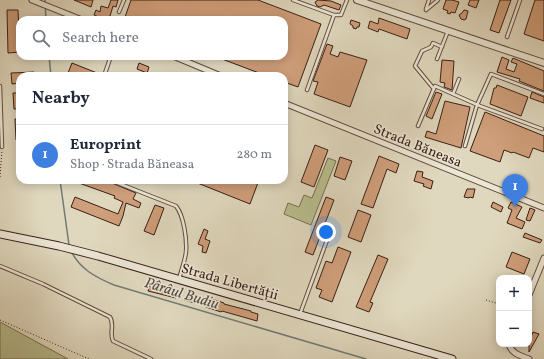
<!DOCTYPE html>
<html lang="en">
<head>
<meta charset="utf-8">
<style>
	body { margin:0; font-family:Vollkorn,serif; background:#f2f2f3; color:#1f2937 }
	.controls { position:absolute; right:12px; bottom:12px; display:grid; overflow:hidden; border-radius:8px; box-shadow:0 2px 10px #0003 }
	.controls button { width:36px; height:36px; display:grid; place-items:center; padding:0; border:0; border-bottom:1px solid #e0e1e3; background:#fff; color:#1f2937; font:20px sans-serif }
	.you { position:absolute; left:326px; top:232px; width:14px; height:14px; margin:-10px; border:3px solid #fff; border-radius:50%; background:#1a73e8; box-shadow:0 0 0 6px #1a73e833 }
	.badge { display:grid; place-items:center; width:26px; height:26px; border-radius:50%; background:#8f2418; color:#fff; font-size:13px; font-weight:700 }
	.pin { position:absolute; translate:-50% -33px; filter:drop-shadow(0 1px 2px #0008) }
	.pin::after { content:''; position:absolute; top:21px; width:14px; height:12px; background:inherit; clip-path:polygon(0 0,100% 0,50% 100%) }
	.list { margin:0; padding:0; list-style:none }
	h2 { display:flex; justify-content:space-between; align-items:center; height:52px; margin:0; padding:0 16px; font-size:17px }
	h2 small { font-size:13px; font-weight:400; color:#747a83 }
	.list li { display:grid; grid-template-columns:26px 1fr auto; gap:12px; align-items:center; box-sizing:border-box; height:60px; padding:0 16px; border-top:1px solid #e0e1e3 }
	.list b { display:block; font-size:15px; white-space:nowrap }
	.list p { margin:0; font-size:13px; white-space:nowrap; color:#747a83 }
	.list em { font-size:13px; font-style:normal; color:#747a83 }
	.icon { flex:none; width:22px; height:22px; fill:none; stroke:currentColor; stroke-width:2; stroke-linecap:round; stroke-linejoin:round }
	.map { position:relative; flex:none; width:544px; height:359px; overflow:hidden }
	.search { position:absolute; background:#fff; box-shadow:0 2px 10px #0003; left:16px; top:16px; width:272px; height:44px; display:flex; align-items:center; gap:10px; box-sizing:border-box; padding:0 14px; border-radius:12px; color:#747a83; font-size:15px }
	.panel { position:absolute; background:#fff; box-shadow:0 2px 10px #0003; left:16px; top:72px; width:272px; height:112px; border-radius:12px }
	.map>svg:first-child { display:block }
	.green { fill:#b8bd8e; stroke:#796e52 }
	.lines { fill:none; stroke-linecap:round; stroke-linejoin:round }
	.stream { stroke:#707b76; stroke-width:1.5 }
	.building { fill:#cf9e7a; stroke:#3a1f16 }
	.service-casing { stroke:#644d40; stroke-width:4.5 }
	.minor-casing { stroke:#644d40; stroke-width:7 }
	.tertiary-casing { stroke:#644d40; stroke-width:8 }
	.secondary-casing { stroke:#3a1f16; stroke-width:9 }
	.path { stroke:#3a1f16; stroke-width:1; stroke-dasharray:1 2; stroke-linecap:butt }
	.service { stroke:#ebe6d5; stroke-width:2.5 }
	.minor { stroke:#ebe6d5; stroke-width:5 }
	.tertiary { stroke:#ebe6d5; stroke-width:6 }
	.secondary { stroke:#ebe6d5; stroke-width:7 }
	.labels { text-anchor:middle; stroke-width:3; stroke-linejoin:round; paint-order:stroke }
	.street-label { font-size:14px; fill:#3a1f16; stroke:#ebe6d5 }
	.water-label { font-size:15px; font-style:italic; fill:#554d46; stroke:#ebe6d5 }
</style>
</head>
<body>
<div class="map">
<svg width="544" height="359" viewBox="0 0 544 359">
	<rect width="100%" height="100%" fill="#e0d8be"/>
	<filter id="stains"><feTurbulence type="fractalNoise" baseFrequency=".005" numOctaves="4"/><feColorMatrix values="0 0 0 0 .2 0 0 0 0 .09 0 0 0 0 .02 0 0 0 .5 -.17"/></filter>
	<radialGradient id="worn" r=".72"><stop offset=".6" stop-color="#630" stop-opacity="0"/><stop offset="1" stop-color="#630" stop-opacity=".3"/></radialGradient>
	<!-- green -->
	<path class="green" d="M328,158L336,161L311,225L284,214L288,203L299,207L304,195L312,198Z
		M0,322L68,359H0Z"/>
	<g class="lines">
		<!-- stream -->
		<path class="stream" d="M45,0L46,20
			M49,56L51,76
			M60,180L69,245
			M71,251C80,269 95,277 114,285L366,359"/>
	</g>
	<!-- building -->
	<path class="building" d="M74,0H93L91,7Z
		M111,0H118L116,7L113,6L110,16L120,20H106L94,15L96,10L100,12L101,6L108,8Z
		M131,0H258L321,24L298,87L284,82V76H267L214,56H284V20H124Z
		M318,0L331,1L341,5L339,10L324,5L320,7L317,6L315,2Z
		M446,0H452L459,2L455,13L451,12L450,14L447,13L448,11L443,9Z
		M470,0H479L476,8L468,5Z
		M500,0H511L499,33L490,30Z
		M535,0H544V41L524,34Z
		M7,10H18L20,52L8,53Z
		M464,10L468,11L466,19L464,20L461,19L459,15L462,13Z
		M379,18L410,29L407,39L379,29L378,32L368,28L370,21L378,24Z
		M351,20L360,23L359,27H357L356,29L353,28V26L350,24Z
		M327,44L333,46L330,54L338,57L340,52L367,60L350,107L314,94L318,82L313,81Z
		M502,57L509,60L506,69L514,72L517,64L511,62L513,58L544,71V91L519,81L520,79L497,72Z
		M442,60L454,61L452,90L444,87L445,83L440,82Z
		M72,63L97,73L96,76H76L68,73Z
		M139,63L149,67L147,73L137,69Z
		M34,72V76H20V83L12,84L11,73Z
		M497,85L528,97L521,116L490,104L494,88H496Z
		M436,92L442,94L432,119L426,116Z
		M532,92L544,97V103L530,98Z
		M13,93H20V109H14Z
		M445,101L470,107L461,148L425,137L427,131L436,134Z
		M485,112L544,136V152L533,148L529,158L513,152L512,153L504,150L500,162L470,151Z
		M15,119H20V140H16Z
		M315,145L328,150L314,187L301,182Z
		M379,156L399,164L396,173L387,169L373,208L361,204Z
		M340,157L352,161L345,180L334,176Z
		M417,171L423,172L422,177L433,181L431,189L423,186L424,184L414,181Z
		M80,180H105L136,193L133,199L141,203L139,208L126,203L123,216L119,226L71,207L75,197L118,214L123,202L114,198L115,196L79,183Z
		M190,180H259L250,204Z
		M467,189H475L473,198L470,197L469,198L464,197Z
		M326,197L334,200L313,255L305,252Z
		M493,202L503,207L501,212L491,207Z
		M511,202L522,207L516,218L525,222L522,229L507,223L512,210L508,208Z
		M155,205L164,208L154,235L144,231Z
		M530,208L535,210L530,221L526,220Z
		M358,210L371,215L361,242L348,237Z
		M204,229L208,231L205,239L210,241L206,253L202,252L203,246L198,244Z
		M525,233L542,240L540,243L523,237Z
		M338,247L351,252L332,302L319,297L322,290L316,288L326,261L332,263Z
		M512,252L530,259L524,274L506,267Z
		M378,255L388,259L370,302L373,303L369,312L356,307Z
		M150,284L176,290L175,294H177L176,298L148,291Z
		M189,292L195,294L194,299L196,300L195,303L184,300L185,297H187Z
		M209,298L224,303V304L251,311V312L258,314L257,321L222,311L221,312L206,307Z
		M533,332L539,334L529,352V336L531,337Z"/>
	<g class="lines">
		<!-- service casing -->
		<g class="service-casing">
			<path id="service" d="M293,0L334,15H341L347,0
				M426,9L429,0
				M426,10L438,0
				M119,12L124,0
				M507,37L520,0
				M437,59L448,31
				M104,76L111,56
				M0,86L2,147
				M434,89L415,66L422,51L431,47L433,43L442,47
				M307,90L334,15
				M453,94L459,79
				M418,126L435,86L480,106L542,129
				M465,146L477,105L491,74L544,94
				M110,180L176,206C184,216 187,240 186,252C185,261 181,271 179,279
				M0,266L43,284L110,317C115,325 109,333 113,341L151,359
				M300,314L330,232"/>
		</g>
		<!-- minor casing -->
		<g class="minor-casing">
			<path id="minor" d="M32,0L82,20
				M173,56L221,76
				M284,103L544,208
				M529,295L544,258
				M509,344C511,354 522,356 529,359"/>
		</g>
		<!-- tertiary casing -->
		<g class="tertiary-casing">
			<path id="tertiary" d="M357,0L544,63"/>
		</g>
		<!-- secondary casing -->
		<g class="secondary-casing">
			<path id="secondary" d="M0,234L59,246L98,256L452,359"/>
		</g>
		<!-- path -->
		<path class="path" d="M0,177L2,150
			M486,300L499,304
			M0,320L89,359"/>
		<!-- service -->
		<use href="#service" class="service"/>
		<!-- minor -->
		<use href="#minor" class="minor"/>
		<!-- tertiary -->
		<use href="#tertiary" class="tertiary"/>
		<!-- secondary -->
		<use href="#secondary" class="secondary"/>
	</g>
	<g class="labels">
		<!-- street labels -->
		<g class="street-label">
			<text transform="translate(418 145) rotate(22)" y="5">Strada Băneasa</text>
			<text transform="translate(230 281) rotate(16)" y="5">Strada Libertății</text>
		</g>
		<!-- water labels -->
		<g class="water-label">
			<text transform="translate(182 293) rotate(17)" y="5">Pârâul Budiu</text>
		</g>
	</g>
	<rect width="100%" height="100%" filter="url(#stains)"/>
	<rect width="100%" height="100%" fill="url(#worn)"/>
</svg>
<div class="controls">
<button>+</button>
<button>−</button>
</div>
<div class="you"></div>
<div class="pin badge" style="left:515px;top:207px;background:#3f7fe0">1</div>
<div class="search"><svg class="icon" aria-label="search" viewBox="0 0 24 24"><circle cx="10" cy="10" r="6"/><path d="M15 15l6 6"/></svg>Search here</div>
<section class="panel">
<h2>Nearby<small></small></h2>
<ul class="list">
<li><span class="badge" style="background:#3f7fe0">1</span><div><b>Europrint</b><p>Shop · Strada Băneasa</p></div><em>280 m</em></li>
</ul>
</section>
</div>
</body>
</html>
